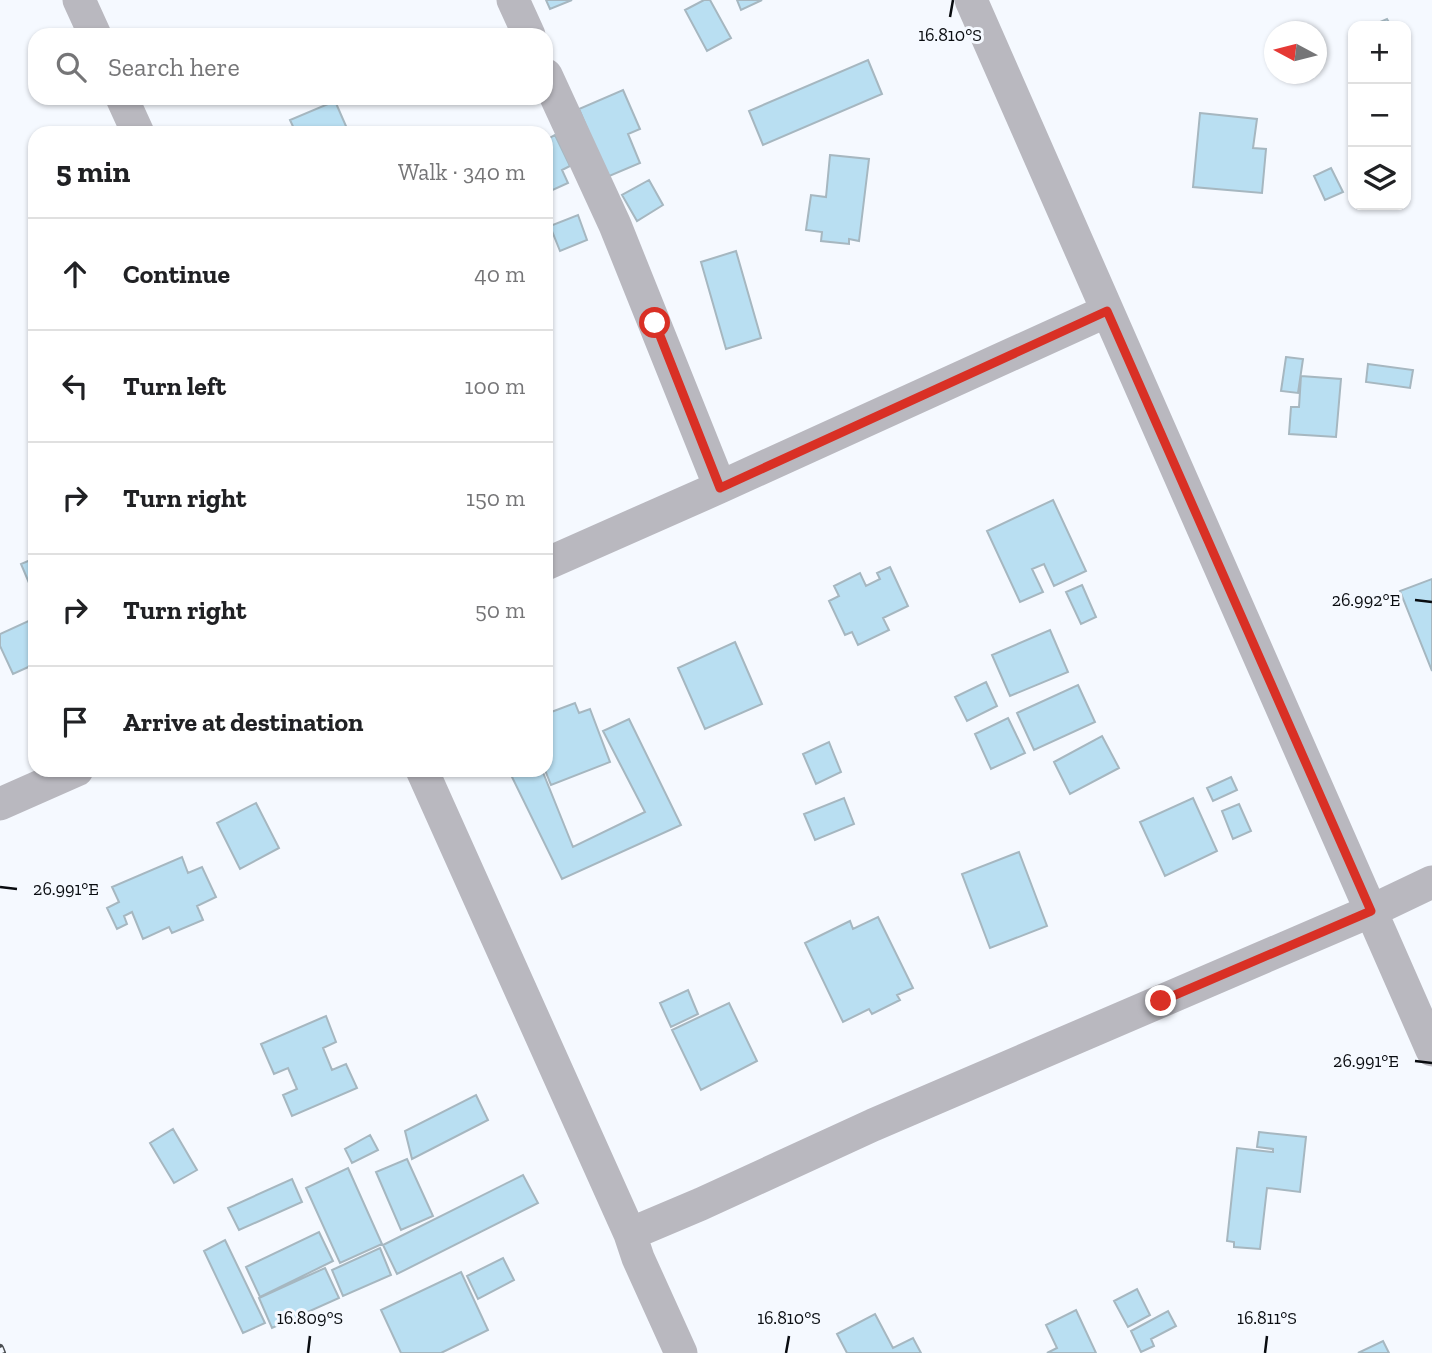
<!DOCTYPE html>
<html lang="en">
<head>
<meta charset="utf-8">
<style>
	body { margin:0; font-family:"Zilla Slab",serif; background:#f6f6f6; color:#202124 }
	.controls { position:absolute; right:21px; top:21px; display:grid; overflow:hidden; border-radius:14px; box-shadow:0 2px 5px #0004 }
	.controls button { width:63px; height:63px; display:grid; place-items:center; padding:0; border:0; border-bottom:2px solid #e0e0e0; background:#fff; color:#202124; font:35px sans-serif }
	.compass { position:absolute; left:1264px; top:21px; width:63px; height:63px; border-radius:50%; background:#fff; box-shadow:0 2px 5px #0004; rotate:277deg }
	.stop { position:absolute; width:21px; height:21px; margin:-16px; border:5px solid #d93025; border-radius:50%; background:#fff }
	.stop.end { background:#d93025; border-color:#fff; box-shadow:0 2px 7px #0008 }
	.list { margin:0; padding:0; list-style:none }
	h2 { display:flex; justify-content:space-between; align-items:center; height:91px; margin:0; padding:0 28px; font-size:30px }
	h2 small { font-size:23px; font-weight:400; color:#757577 }
	.list li { display:grid; grid-template-columns:46px 1fr auto; gap:21px; align-items:center; box-sizing:border-box; height:112px; padding:0 28px; border-top:2px solid #e0e0e0 }
	.list b { display:block; font-size:26px; white-space:nowrap }
	.list em { font-size:23px; font-style:normal; color:#757577 }
	.icon { flex:none; width:38px; height:38px; fill:none; stroke:currentColor; stroke-width:2; stroke-linecap:round; stroke-linejoin:round }
	.map { position:relative; flex:none; width:1432px; height:1353px; overflow:hidden }
	.search { position:absolute; background:#fff; box-shadow:0 2px 5px #0004; left:28px; top:28px; width:525px; height:77px; display:flex; align-items:center; gap:18px; box-sizing:border-box; padding:0 24px; border-radius:21px; color:#757577; font-size:26px }
	.panel { position:absolute; background:#fff; box-shadow:0 2px 5px #0004; left:28px; top:126px; width:525px; height:651px; border-radius:21px }
	.map>svg:first-child { display:block }
	.building { fill:#b9dff2; stroke:#a6b7c0; stroke-width:2 }
	.lines { fill:none; stroke-linecap:round; stroke-linejoin:round }
	.minor { stroke:#b9b8bf; stroke-width:33 }
	.rail-casing { stroke:#4c4f53; stroke-width:8 }
	.rail { stroke:#f5f9ff; stroke-width:5; stroke-dasharray:16; stroke-linecap:butt }
	.route { stroke:#d93025; stroke-width:9 }
	.ticks { fill:none; stroke:#090c10; stroke-width:2.5 }
	.ticks-label { font-size:18px; text-anchor:middle; fill:#090c10; stroke:#f5f9ff; stroke-width:6; stroke-linejoin:round; paint-order:stroke }
</style>
</head>
<body>
<div class="map">
<svg width="1432" height="1353" viewBox="0 0 1432 1353">
	<rect width="100%" height="100%" fill="#f5f9ff"/>
	<!-- building -->
	<path class="building" d="M546,0H572L550,9Z
		M704,0H710L731,38L707,51L685,10Z
		M737,0H762L741,10Z
		M1387,19L1391,26H1371Z
		M868,60L882,94L763,145L749,111Z
		M623,90L640,129L628,134L640,163L607,177L579,109Z
		M335,101L349,133H296L290,120Z
		M1200,113L1257,119L1253,148L1266,149L1262,193L1193,187Z
		M555,135L570,166L562,170L568,183L546,193V140Z
		M830,155L869,159L859,241L849,239V244L821,241L822,232L806,230L811,195L826,197Z
		M1331,168L1343,192L1325,200L1314,176Z
		M649,180L663,205L637,221L622,195Z
		M578,215L587,240L560,251L550,226Z
		M736,251L761,338L726,349L701,262Z
		M1286,357L1303,359L1298,393L1281,391Z
		M1368,364L1413,370L1410,388L1366,382Z
		M1301,376L1341,379L1336,437L1289,434L1291,407H1299Z
		M1053,500L1086,571L1054,586L1044,564L1032,569L1043,592L1020,602L987,531Z
		M35,558V597L21,564Z
		M890,567L908,606L883,618L889,630L858,645L852,632L845,635L829,601L839,596L834,586L860,573L866,586L880,579L877,573Z
		M1432,579V671L1400,591Z
		M1082,585L1096,617L1081,624L1066,592Z
		M35,618V664L13,674L0,646V634Z
		M1050,630L1068,672L1010,696L992,655Z
		M735,642L762,704L705,729L678,668Z
		M986,682L997,706L967,721L955,697Z
		M1078,685L1095,722L1034,750L1017,713Z
		M575,703L579,713L590,709L610,762L551,785L545,770L546,714Z
		M1008,718L1025,753L991,769L975,734Z
		M629,719L681,825L562,879L510,773L516,770H542L573,847L645,812L603,731Z
		M1102,736L1119,768L1070,794L1054,762Z
		M829,742L841,772L816,784L803,754Z
		M1231,777L1237,790L1213,801L1207,788Z
		M844,798L854,824L815,840L804,814Z
		M1193,798L1217,851L1165,876L1140,822Z
		M256,803L279,848L240,869L217,823Z
		M1239,804L1251,831L1233,839L1222,811Z
		M1019,852L1047,926L990,948L962,874Z
		M182,857L188,873L202,867L216,897L197,906L203,920L172,933L169,927L143,939L132,912L124,916L127,924L117,929L107,908L119,902L112,887Z
		M878,917L913,988L897,995L900,1000L872,1014L869,1009L843,1022L805,943L850,921L853,929Z
		M688,990L698,1014L671,1027L660,1003Z
		M729,1003L757,1061L701,1090L672,1030Z
		M326,1016L336,1042L323,1048L332,1070L346,1064L357,1088L292,1116L283,1095L297,1089L288,1068L274,1074L261,1044Z
		M476,1095L488,1120L412,1159L405,1131Z
		M173,1129L197,1170L174,1183L150,1143Z
		M1259,1132L1306,1137L1300,1192L1267,1188L1260,1249L1234,1247V1242L1227,1241L1237,1148L1273,1152V1149L1257,1147Z
		M370,1135L378,1150L352,1163L345,1149Z
		M407,1159L433,1216L401,1230L376,1172Z
		M348,1168L382,1244L340,1263L306,1188Z
		M523,1175L538,1203L397,1274L383,1245Z
		M292,1179L302,1202L239,1230L228,1208Z
		M319,1232L333,1261L260,1297L246,1267Z
		M225,1240L265,1323L243,1333L204,1251Z
		M380,1248L391,1275L343,1296L332,1270Z
		M503,1258L514,1280L478,1299L467,1276Z
		M325,1268L339,1298L272,1328L259,1298Z
		M461,1272L488,1330L441,1353H401L381,1310Z
		M1137,1289L1150,1315L1128,1327L1114,1301Z
		M1076,1310L1096,1353H1047L1057,1348L1046,1325Z
		M1168,1311L1176,1326L1151,1339L1154,1346L1141,1352L1131,1331Z
		M875,1314L893,1348L913,1338L921,1353H847L837,1334Z
		M1383,1341L1389,1353H1358Z"/>
	<g class="lines">
		<!-- minor -->
		<path class="minor" d="M79,0L95,35
			M513,0L529,35
			M971,0L1432,1050
			M546,75L615,225L720,487
			M122,98L138,133
			M546,564L720,487L1107,311
			M422,770L630,1234L638,1258L681,1353
			M0,804L77,770
			M630,1234L701,1204L873,1125L1371,911L1432,882"/>
		<!-- rail casing -->
		<g class="rail-casing">
			<path id="rail" d="M0,1348L2,1353"/>
		</g>
		<!-- rail -->
		<use href="#rail" class="rail"/>
	</g>
	<g class="lines">
		<!-- route -->
		<path class="route" d="M655,323L720,488L1107,311L1371,911L1161,1001"/>
	</g>
	<!-- ticks -->
	<path class="ticks" d="M950,17L953,0M1415,600L1432,602M0,887L17,889M1415,1061L1432,1063M308,1353L310,1336M786,1353L789,1336M1265,1353L1267,1336"/>
	<g class="ticks-label">
		<text x="950" y="41">16.810°S</text>
		<text x="1366" y="606">26.992°E</text>
		<text x="66" y="895">26.991°E</text>
		<text x="1366" y="1067">26.991°E</text>
		<text x="310" y="1324">16.809°S</text>
		<text x="789" y="1324">16.810°S</text>
		<text x="1267" y="1324">16.811°S</text>
	</g>
</svg>
<div class="controls">
<button>+</button>
<button>−</button>
<button><svg class="icon" aria-label="layers" viewBox="0 0 24 24"><path d="M12 4l9 5-9 5-9-5zM3 14l9 5 9-5"/></svg></button>
</div>
<svg class="compass" viewBox="-18 -18 36 36"><path d="M0-13l5 13h-10z" fill="#e53935"/><path d="M0 13l5-13h-10z" fill="#757577"/></svg>
<div class="stop" style="left:655px;top:323px"></div>
<div class="stop end" style="left:1161px;top:1001px"></div>
<div class="search"><svg class="icon" aria-label="search" viewBox="0 0 24 24"><circle cx="10" cy="10" r="6"/><path d="M15 15l6 6"/></svg>Search here</div>
<section class="panel">
<h2>5 min<small>Walk · 340 m</small></h2>
<ul class="list">
<li><svg class="icon" aria-label="ahead" viewBox="0 0 24 24"><path d="M12 20V5M6 11l6-6 6 6"/></svg><div><b>Continue</b></div><em>40 m</em></li>
<li><svg class="icon" aria-label="left" viewBox="0 0 24 24"><path d="M17 20v-9H6M10 6l-5 5 5 5"/></svg><div><b>Turn left</b></div><em>100 m</em></li>
<li><svg class="icon" aria-label="right" viewBox="0 0 24 24"><path d="M7 20v-9h11M14 6l5 5-5 5"/></svg><div><b>Turn right</b></div><em>150 m</em></li>
<li><svg class="icon" aria-label="right" viewBox="0 0 24 24"><path d="M7 20v-9h11M14 6l5 5-5 5"/></svg><div><b>Turn right</b></div><em>50 m</em></li>
<li><svg class="icon" aria-label="arrive" viewBox="0 0 24 24"><path d="M6 21V4h12l-3 4 3 4H6"/></svg><div><b>Arrive at destination</b></div></li>
</ul>
</section>
</div>
</body>
</html>
